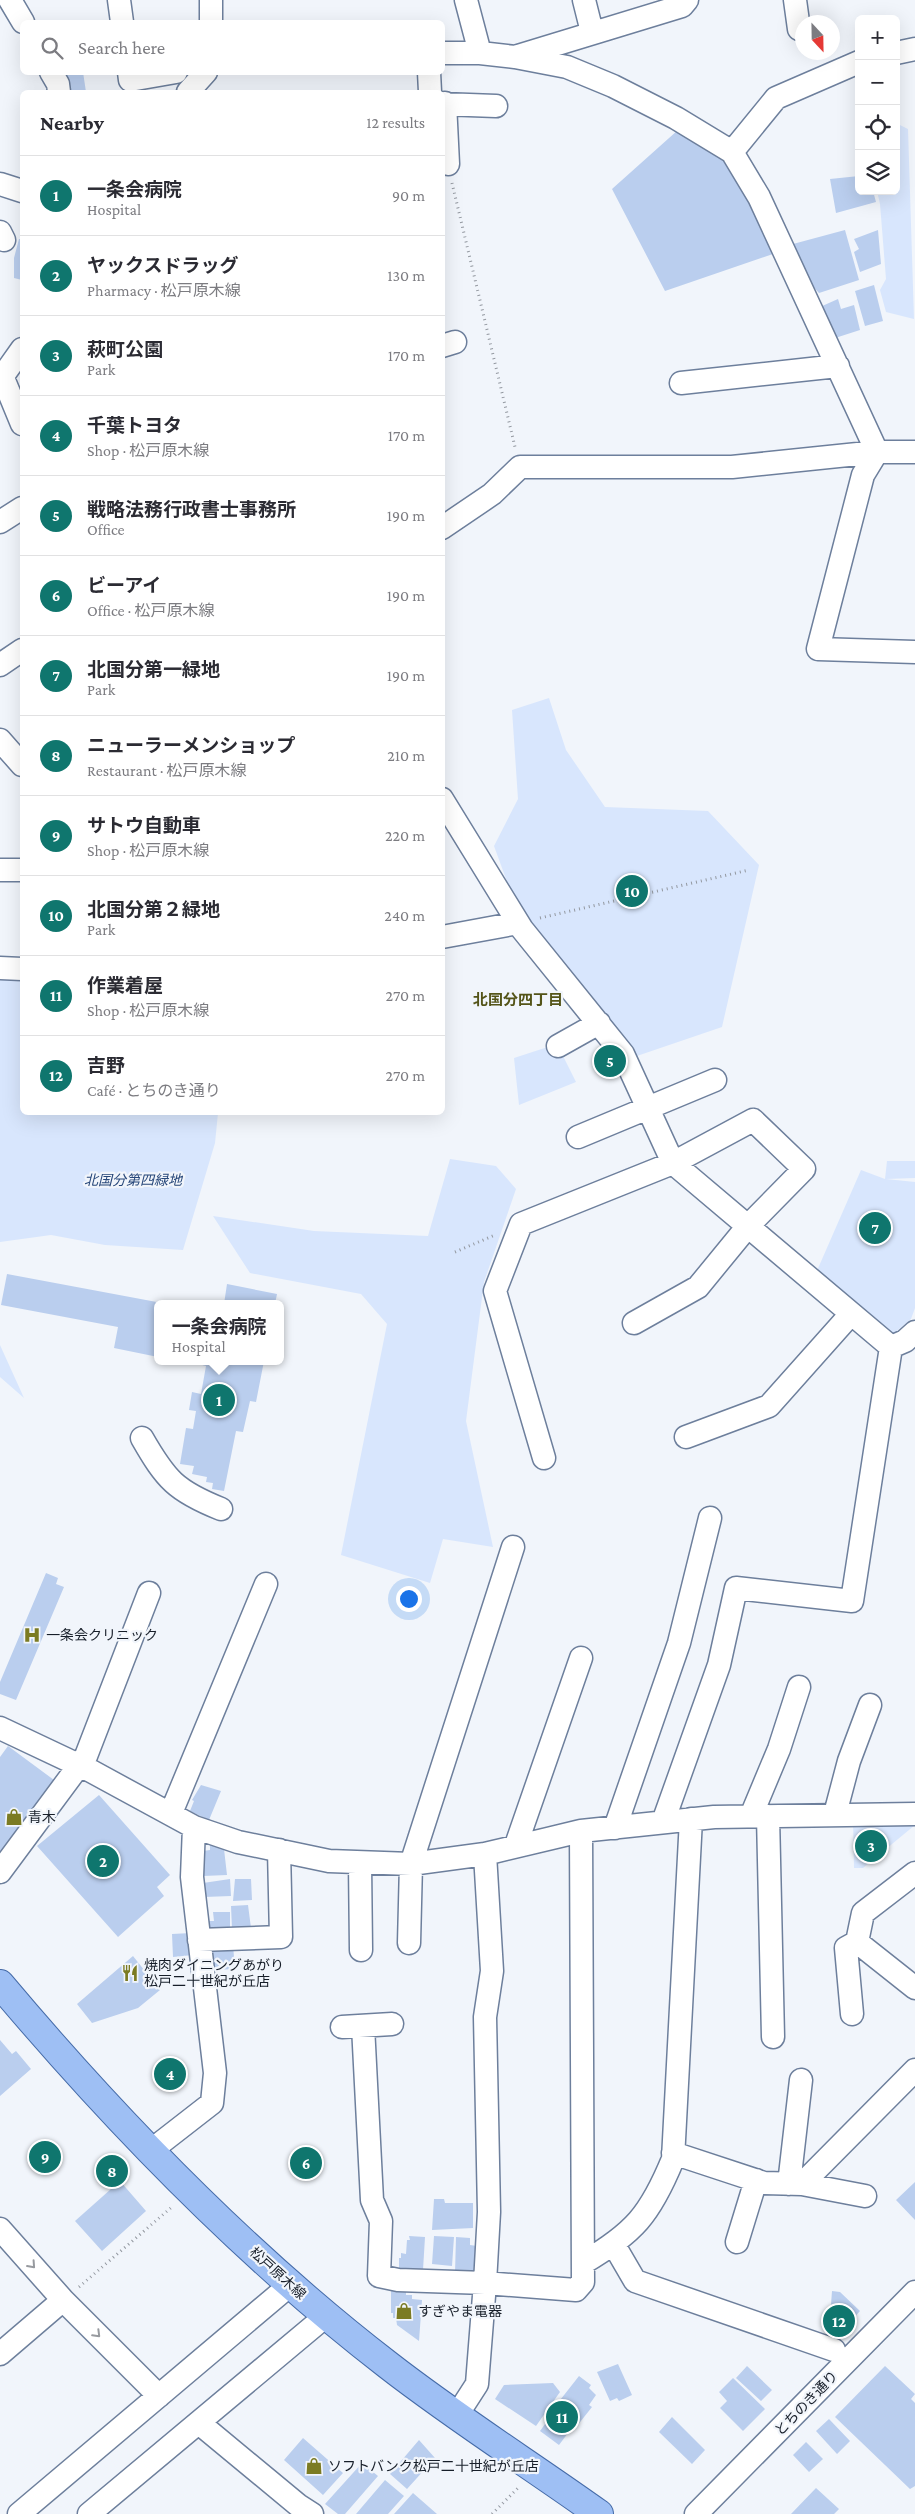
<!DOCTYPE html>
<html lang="en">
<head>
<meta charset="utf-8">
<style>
	body { margin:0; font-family:"Crimson Pro","Noto Sans JP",serif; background:#f7f7f7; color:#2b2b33 }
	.controls { position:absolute; right:15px; top:15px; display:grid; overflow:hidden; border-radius:8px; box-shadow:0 5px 20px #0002 }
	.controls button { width:45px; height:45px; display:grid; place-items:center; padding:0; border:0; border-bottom:1px solid #e1e1e2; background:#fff; color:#2b2b33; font:25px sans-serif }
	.compass { position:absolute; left:795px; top:15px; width:45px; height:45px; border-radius:50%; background:#fff; box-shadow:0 5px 20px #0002; rotate:158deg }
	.you { position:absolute; left:408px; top:1598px; width:18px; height:18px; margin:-12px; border:4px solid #fff; border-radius:50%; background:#1a73e8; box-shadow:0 0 0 8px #1a73e833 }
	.badge { display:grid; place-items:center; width:32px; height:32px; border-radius:50%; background:#0f766e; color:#fff; font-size:16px; font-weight:700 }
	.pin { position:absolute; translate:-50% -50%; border:2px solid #fff; box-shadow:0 1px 5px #0006 }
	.popup { position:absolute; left:154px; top:1300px; width:130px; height:65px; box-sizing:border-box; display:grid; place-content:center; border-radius:8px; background:#fff; filter:drop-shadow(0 1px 4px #0005); font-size:16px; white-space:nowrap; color:#7c7c81 }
	.popup b { font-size:19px; color:#2b2b33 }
	.popup::after { content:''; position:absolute; left:50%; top:100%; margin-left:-10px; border:10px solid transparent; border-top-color:#fff }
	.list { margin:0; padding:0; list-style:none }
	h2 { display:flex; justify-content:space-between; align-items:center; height:65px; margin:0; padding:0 20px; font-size:21px }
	h2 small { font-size:16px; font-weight:400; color:#7c7c81 }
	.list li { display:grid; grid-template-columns:32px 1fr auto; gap:15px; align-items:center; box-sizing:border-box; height:80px; padding:0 20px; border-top:1px solid #e1e1e2 }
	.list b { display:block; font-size:19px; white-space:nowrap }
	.list p { margin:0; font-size:16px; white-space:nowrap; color:#7c7c81 }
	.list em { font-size:16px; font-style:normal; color:#7c7c81 }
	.icon { flex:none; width:28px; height:28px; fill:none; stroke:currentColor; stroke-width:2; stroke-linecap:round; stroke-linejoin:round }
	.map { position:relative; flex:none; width:915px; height:2514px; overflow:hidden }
	.search { position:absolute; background:#fff; box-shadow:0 5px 20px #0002; left:20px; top:20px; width:425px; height:55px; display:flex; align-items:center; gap:12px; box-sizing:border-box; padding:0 18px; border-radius:8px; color:#7c7c81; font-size:19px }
	.panel { position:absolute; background:#fff; box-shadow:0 5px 20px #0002; left:20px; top:90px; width:425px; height:1025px; border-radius:8px }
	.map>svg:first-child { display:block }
	.green { fill:#d8e6fd }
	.building { fill:#baceee }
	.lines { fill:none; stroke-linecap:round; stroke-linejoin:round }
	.minor-casing { stroke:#6d7f9c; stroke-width:25 }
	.major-casing { stroke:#456ba8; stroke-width:30 }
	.path { stroke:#9398a0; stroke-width:3; stroke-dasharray:1 4; stroke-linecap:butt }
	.minor { stroke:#fff; stroke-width:22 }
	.major { stroke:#9ebff4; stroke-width:28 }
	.oneway { stroke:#979a9f }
	.labels { text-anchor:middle; stroke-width:4.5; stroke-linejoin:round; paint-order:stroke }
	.park-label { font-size:14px; font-style:italic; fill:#28487a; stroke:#f1f5fb }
	.poi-label { font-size:14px; fill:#171e29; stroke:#f1f5fb; text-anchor:start }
	.street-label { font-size:14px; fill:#171e29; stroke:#f1f5fb }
	.neighbourhood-label { font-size:15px; font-weight:bold; fill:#545418; stroke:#f1f5fb }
</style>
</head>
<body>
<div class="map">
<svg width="915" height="2514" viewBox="0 0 915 2514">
	<rect width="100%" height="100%" fill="#f1f5fb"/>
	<!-- green -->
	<path class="green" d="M896,123L908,129L914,319L886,312L880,290L886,279L880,204L877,191H896Z
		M549,698L566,750L605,807L708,811L759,865L722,1027L631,1058L520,917L494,846L518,799L512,710Z
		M0,971L22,974V1112L218,1113L215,1143L183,1250L105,1245L51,1235L0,1242Z
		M557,1044L576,1082L519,1105L514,1058Z
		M450,1159L496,1166L516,1189L484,1282L466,1421L493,1547L443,1539L430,1583L341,1555L387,1324L361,1294L250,1273L213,1216L314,1231L428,1236Z
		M887,1161H915V1178L886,1179L915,1182V1308L911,1319L892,1335L816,1273L861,1170L885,1179Z
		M0,1345L24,1398L0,1377Z
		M853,1820L915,1825L863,1868H854Z"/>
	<!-- building -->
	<path class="building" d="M59,72H83L86,92H62Z
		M678,130L724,158L781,255L773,254L665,291L612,189Z
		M859,176V191H873L876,202L836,213L830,179Z
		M845,230L859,280L819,293L808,281L793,244Z
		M878,230L881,264L860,272L854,252L859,249L854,239Z
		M19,239H22V280L14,278V258Z
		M874,285L883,321L865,326L855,291Z
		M838,299L841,309L854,305L860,330L832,339L820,307Z
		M7,1274L162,1303L158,1304V1357L114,1348L118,1327L1,1305Z
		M227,1284L277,1294L275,1304H224Z
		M187,1361H264L256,1402L250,1401L243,1432L236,1431L224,1491L212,1489L213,1483L206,1482L207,1477L192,1474L194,1466L180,1464L186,1428L193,1429L196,1411L189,1410L192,1392L201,1394L206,1366Z
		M46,1573L58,1578L56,1584L64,1587L16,1700L0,1694V1682Z
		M8,1746L54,1780L0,1853V1757Z
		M201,1785L221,1791L209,1820L190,1811L194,1801L192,1800Z
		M99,1795L170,1875L157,1887L164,1896L118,1937L37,1846Z
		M210,1845L224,1849L227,1875L203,1876V1851L210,1850Z
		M230,1879L231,1896L204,1897L203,1883Z
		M235,1879H251L252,1900L233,1901Z
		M248,1905L251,1928L232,1929L231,1906Z
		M213,1912H230V1930L206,1931V1921H214Z
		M191,1933L193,1955L173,1957L172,1934Z
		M233,1945L235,1969L214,1970L213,1950Z
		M133,1956L160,1990L138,2008L92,2023L77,2004Z
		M0,2040L12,2054L16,2051L31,2069L0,2096Z
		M120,2181L146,2211L102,2251L75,2221Z
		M915,2182V2220L896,2200Z
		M434,2199H444L445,2203H473V2228L432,2230Z
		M409,2236L425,2237L423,2270L406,2272L405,2269H399V2258H401V2253L406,2254L407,2240H410Z
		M434,2236L454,2237L452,2266L432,2264Z
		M456,2237L470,2238V2245L477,2246L476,2275L455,2273Z
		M391,2289H406V2295H412V2299L422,2300L419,2341L397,2325L396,2318H393V2313H391Z
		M832,2291L840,2292L860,2311L832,2342L824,2336L832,2327L826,2322L830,2318Z
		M618,2364L632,2395L619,2401L617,2398L610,2401L597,2372Z
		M747,2366L772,2390L761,2401L736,2378Z
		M885,2366L915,2394L911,2399L915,2403V2486L910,2489L835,2417Z
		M579,2376L591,2385L589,2388L596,2395L589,2405L592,2407L573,2431L571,2429L559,2445L540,2431L548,2420L546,2418Z
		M733,2378L765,2409L743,2431L720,2408L727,2401L719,2392Z
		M553,2383L560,2392L536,2426L495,2399L504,2385Z
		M672,2417L705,2450L692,2464L659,2432Z
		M829,2419L850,2441L837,2454L816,2431Z
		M303,2438L343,2473L323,2495L284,2460Z
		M419,2440L435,2458L407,2489L390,2474Z
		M806,2442L823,2459L809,2472L793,2455Z
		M362,2463L378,2476L345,2514H338L325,2504Z
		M385,2480L404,2496L388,2514H356Z
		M816,2488L839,2509L834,2514H791Z
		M413,2493L437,2514H394Z"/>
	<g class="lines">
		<!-- minor casing -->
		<g class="minor-casing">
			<path id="minor" d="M10,0L23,22
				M119,0L122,22
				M466,0L480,53
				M584,0L592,32
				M795,0L799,29
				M211,22V0
				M442,53H480L515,57L567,67L613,86L676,118L732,152L759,197L877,452
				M896,53L915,49
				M518,56L682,6L687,0
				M51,72L58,84L59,92
				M129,72L130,80L176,72
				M429,72L430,92
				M188,92L206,72
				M445,103L448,164
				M442,104L496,106
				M732,152L776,98L859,62
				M0,184L22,191
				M0,232L4,240
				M442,346L455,342
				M3,378L22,424
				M0,380L22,349
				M681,383L838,366
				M877,452L863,475L818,649L915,652
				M0,522L22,508
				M442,528L492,494L520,467H732L877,452H915
				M0,665L22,650
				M0,740L22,765
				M442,799L522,929L623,1054L673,1163L891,1347L905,1341L915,1332
				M0,870H22
				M442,937L518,923
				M0,968L22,969
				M558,1046L599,1023
				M578,1137L715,1080
				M686,1437L769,1406L850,1315
				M142,1438C166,1480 176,1491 221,1509
				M544,1458L495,1291L521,1224L673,1163L753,1120L804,1169L748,1226L698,1287L634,1323
				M0,1728L91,1771L194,1827L238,1842L329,1861L411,1864L485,1854L581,1831L714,1817L915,1814
				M171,1813L266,1584
				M835,1814L849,1761L870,1705
				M751,1816L779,1749L799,1687
				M768,1816L773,2037
				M663,1822L719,1665L736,1588L852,1601L891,1347
				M615,1828L679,1643L710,1518
				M516,1845L581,1658
				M360,1863L361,1950
				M0,1872L86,1756L149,1593
				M915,1873L863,1913L857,1942L915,1988
				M199,1940L281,1937L279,1850
				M409,1943L411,1864L513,1547
				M852,2014L846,1948L857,1942
				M363,2026L372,2200L381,2221L379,2276L398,2280L485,2283L489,2212L485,2017L492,1971L485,1854
				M342,2027L392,2024
				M149,2152L212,2103L215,2073L192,1877L194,1827
				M673,2153L764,2183L802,2184L865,2196
				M789,2184L801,2080
				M802,2184L915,2070
				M0,2229L63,2300L0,2354
				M737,2242L756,2180
				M614,2245L635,2281L834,2350
				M583,2263C634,2233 650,2215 673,2159L691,1819
				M63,2300L159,2396
				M457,2415L477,2384L485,2283L576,2290L583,2282L581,1831
				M199,2423L298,2505L312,2514
				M19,2514L290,2285
				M89,2514L327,2315
				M696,2514L915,2292"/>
		</g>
		<!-- major casing -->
		<g class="major-casing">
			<path id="major" d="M0,1984C117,2123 244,2254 388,2365C456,2418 529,2464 599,2514"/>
		</g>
		<!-- path -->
		<path class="path" d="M452,183L515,447
			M540,918L749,870
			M455,1252L495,1235
			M79,2287L173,2206
			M492,2514L520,2486"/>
		<!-- minor -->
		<use href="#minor" class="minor"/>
		<!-- major -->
		<use href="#major" class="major"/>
	</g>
	<!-- one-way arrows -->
	<defs><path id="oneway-chevron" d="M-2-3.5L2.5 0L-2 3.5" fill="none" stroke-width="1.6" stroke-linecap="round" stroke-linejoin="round" transform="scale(1.25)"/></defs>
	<g class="oneway">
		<use href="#oneway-chevron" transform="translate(32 2265) rotate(48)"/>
		<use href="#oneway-chevron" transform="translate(97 2334) rotate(45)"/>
	</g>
	<!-- icons -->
	<defs>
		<g id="hospital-bare" transform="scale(1.35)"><path d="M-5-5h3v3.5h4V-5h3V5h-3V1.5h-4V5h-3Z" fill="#7b7b23" stroke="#f1f5fb" stroke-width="2.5" paint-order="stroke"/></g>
		<g id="shop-bare" transform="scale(1.35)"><path d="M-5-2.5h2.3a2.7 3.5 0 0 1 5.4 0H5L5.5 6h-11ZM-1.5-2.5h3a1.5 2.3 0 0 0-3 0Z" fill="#7b7b23" stroke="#f1f5fb" stroke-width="2.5" paint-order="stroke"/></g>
		<g id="restaurant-bare" transform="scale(1.35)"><path d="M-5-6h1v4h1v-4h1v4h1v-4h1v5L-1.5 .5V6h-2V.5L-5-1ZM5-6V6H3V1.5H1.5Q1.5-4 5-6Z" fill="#7b7b23" stroke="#f1f5fb" stroke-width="2.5" paint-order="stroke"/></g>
	</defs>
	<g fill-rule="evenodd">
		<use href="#hospital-bare" x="32" y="1635"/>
		<use href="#shop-bare" x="14" y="1817"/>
		<use href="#restaurant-bare" x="130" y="1973"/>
		<use href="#shop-bare" x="404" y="2311"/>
		<use href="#shop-bare" x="314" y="2466"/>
	</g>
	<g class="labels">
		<!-- park labels -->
		<g class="park-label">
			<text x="133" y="1185">北国分第四緑地</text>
		</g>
		<!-- poi labels -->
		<g class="poi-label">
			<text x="46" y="1640">一条会クリニック</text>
			<text x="28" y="1822">青木</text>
			<text x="144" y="1970">焼肉ダイニングあがり<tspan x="144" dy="16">松戸二十世紀が丘店</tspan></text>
			<text x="418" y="2316">すぎやま電器</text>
			<text x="328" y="2471">ソフトバンク松戸二十世紀が丘店</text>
		</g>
		<!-- street labels -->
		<g class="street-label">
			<text transform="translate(278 2273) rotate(42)" y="5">松戸原木線</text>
			<text transform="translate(806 2403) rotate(-46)" y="5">とちのき通り</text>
		</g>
		<!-- neighbourhood labels -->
		<g class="neighbourhood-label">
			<text x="518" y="1005">北国分四丁目</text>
		</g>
	</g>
</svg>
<div class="controls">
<button>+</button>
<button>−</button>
<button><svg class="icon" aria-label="locate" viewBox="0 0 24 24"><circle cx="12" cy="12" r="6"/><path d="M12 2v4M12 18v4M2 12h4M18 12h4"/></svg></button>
<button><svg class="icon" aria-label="layers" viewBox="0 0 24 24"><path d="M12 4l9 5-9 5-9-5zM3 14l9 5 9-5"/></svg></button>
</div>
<svg class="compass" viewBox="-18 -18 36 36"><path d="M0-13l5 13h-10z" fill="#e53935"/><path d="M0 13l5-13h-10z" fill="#7c7c81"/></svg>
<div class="you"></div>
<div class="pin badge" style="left:219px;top:1400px">1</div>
<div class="popup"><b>一条会病院</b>Hospital</div>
<div class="pin badge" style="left:103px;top:1861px">2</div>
<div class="pin badge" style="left:871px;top:1846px">3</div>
<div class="pin badge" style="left:170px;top:2074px">4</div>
<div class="pin badge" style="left:610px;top:1061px">5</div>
<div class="pin badge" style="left:306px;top:2163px">6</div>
<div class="pin badge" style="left:875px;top:1228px">7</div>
<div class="pin badge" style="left:112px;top:2171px">8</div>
<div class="pin badge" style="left:45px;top:2157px">9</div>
<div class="pin badge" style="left:632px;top:891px">10</div>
<div class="pin badge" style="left:562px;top:2417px">11</div>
<div class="pin badge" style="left:839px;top:2321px">12</div>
<div class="search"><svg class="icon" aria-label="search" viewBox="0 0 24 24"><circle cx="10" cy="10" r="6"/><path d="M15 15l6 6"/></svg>Search here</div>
<section class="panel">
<h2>Nearby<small>12 results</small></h2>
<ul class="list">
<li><span class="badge">1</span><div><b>一条会病院</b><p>Hospital</p></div><em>90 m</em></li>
<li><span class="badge">2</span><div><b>ヤックスドラッグ</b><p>Pharmacy · 松戸原木線</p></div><em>130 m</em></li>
<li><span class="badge">3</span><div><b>萩町公園</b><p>Park</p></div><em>170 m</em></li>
<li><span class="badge">4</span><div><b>千葉トヨタ</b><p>Shop · 松戸原木線</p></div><em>170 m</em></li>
<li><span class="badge">5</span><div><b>戦略法務行政書士事務所</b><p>Office</p></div><em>190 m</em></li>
<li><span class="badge">6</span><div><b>ビーアイ</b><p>Office · 松戸原木線</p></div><em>190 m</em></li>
<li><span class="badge">7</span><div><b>北国分第一緑地</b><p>Park</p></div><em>190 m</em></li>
<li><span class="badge">8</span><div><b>ニューラーメンショップ</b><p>Restaurant · 松戸原木線</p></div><em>210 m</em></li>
<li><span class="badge">9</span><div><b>サトウ自動車</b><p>Shop · 松戸原木線</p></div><em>220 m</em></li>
<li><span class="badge">10</span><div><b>北国分第２緑地</b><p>Park</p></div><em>240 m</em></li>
<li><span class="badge">11</span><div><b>作業着屋</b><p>Shop · 松戸原木線</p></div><em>270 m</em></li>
<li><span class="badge">12</span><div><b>吉野</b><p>Café · とちのき通り</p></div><em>270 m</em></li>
</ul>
</section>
</div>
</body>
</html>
